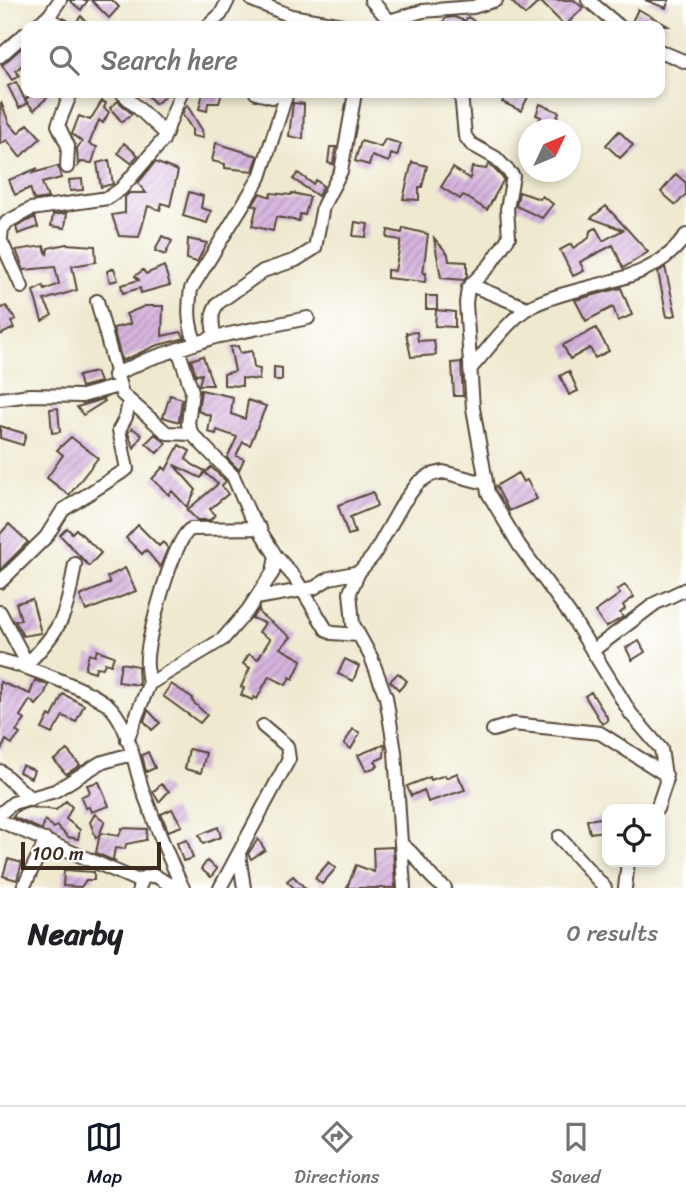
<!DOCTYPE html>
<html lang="en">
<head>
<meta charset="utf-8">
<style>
	body { margin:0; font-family:Sriracha,sans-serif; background:#f6f6f6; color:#202124 }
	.controls { position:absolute; right:21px; bottom:21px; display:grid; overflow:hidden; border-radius:14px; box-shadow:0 4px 10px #0003 }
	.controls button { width:63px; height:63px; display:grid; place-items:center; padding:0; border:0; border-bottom:2px solid #e0e0e0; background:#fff; color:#202124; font:35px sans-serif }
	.compass { position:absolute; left:518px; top:119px; width:63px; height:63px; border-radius:50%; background:#fff; box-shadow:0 4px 10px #0003; rotate:46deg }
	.scale { position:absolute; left:21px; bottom:18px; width:140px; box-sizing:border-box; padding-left:7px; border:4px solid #3b2a1e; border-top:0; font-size:19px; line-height:24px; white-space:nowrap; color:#3b2a1e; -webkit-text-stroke:5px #fff; paint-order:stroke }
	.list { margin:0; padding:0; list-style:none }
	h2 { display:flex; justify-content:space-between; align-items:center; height:91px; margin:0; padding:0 28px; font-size:30px }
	h2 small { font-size:23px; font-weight:400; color:#757577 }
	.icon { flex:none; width:38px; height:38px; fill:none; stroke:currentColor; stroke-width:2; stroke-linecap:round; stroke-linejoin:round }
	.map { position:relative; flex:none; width:686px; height:888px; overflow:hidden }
	.search { position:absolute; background:#fff; box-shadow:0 4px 10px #0003; left:21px; right:21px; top:21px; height:77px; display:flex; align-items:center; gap:18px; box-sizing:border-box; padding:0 24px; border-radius:14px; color:#757577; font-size:26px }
	.sheet { height:217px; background:#fff }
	nav { display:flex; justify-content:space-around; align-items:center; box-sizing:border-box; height:98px; border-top:2px solid #e0e0e0; background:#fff; font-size:19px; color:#757577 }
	nav a { display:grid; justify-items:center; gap:4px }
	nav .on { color:#111827 }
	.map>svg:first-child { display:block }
	.building { fill:url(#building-hatch) }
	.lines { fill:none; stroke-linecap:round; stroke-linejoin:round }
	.minor-casing { stroke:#564739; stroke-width:16 }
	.minor { stroke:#fff; stroke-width:12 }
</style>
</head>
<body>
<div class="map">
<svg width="686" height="888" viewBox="0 0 686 888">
	<defs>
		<pattern id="building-hatch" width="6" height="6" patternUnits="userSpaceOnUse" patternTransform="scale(1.75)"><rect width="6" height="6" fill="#d7b5df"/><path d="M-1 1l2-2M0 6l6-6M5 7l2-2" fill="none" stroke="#b093b4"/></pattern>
	</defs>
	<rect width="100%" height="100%" fill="#fff"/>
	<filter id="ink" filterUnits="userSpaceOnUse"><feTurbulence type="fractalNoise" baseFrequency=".0143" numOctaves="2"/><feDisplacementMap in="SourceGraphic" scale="14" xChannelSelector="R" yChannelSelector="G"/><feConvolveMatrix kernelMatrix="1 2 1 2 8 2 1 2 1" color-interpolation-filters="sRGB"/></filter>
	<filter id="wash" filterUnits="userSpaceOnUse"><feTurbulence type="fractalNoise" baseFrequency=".00686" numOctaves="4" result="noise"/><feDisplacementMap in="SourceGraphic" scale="28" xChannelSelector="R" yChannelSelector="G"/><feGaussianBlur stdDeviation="1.57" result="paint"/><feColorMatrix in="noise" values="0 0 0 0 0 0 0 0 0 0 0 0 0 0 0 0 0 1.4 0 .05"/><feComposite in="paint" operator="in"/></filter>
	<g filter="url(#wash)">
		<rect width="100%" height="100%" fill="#eee9cf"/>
		<g id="blocks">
			<!-- building -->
			<path class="building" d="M69,0H88L81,10Z
				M91,0H112L119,7L109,18Z
				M510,0H574L583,8L565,26L540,1L525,15Z
				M645,0H669L666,8Z
				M638,9L668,26H630Z
				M81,16L90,26H73Z
				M454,17L465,21L468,17L481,26H440L446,18Z
				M26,44V61L16,71L19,76L12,80L2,65Z
				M16,82L27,104L19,108L8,86Z
				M32,93H52L34,110L25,100Z
				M145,93H168L156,104Z
				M203,93H222L219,103H208L207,111L199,109Z
				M507,93H530L521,111L502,102Z
				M102,101L106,103L104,108L109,112L103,123L99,120L89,144L97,147L92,163L81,162L78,166L77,148L82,142L72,134L79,116L90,120Z
				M118,101L132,114L122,122L110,108Z
				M1,102L9,123L18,133L28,124L41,138L20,157L7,140L0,144Z
				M293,103L304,104L303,139L289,136Z
				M540,104L559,112L552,130H533L541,117L536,115Z
				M187,105L202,130L203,138L192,136V129L182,114Z
				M619,131L633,145L620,158L606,145Z
				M385,139L401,144L397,156L391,154L389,162L372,156L369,165L355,161L361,141L381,147Z
				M124,143L138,155L131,163L118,153Z
				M216,143L258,156L253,171L225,168V164L212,161Z
				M330,147H336L333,164L328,163Z
				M109,160L113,184L101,187L97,163Z
				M155,162L178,171L170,206L162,203L160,210L148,206L139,237L119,236L112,215L125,213V197L129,193H146L138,183Z
				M412,162L427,166L422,187H419V200L403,199Z
				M489,164L504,179L487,210L463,195L460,199L441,187L453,168L470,179L472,167L486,169Z
				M58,166L61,178L42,183L48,198L34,200L30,188L15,195L9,180L38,168L33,173Z
				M298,173L313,184L316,180L323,186L318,196L293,179Z
				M676,174L686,183V194L676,205L661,192Z
				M82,179L83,190L70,191L69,180Z
				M189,192L203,196L201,208L211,211L207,223L183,216Z
				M519,192L540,199L542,196L553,204L542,218L516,206Z
				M260,193L270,197L271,193L291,195L292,193L310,197L305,215L300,214L299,221L276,217L273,231L252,226L257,206L253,205Z
				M606,206L648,252L623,268L613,245L580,262L584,271L573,276L560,250L571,244L573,248L589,238L590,231L596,228L603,241L623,230L591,218Z
				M67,213L65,228L51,226L53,215Z
				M35,217L38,227L18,234L16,227Z
				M355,222L368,224L366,237L353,236Z
				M403,228L428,234L423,273H426L425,282L387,278V270L395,271L401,240L387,238L388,230L402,233Z
				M162,236L172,241L165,255L155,251Z
				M434,238L448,254L449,261L467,262V276L464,280L441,278Z
				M188,239L207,243L197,262L187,259Z
				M66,244L95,246L96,262L72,266L77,290L44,300L52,315L42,321L33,291L43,286L45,290L59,284L55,267L24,270L16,250L44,246L47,255L48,248Z
				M164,266L170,285L141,293L140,288L123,293L121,285L139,280L135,276L143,270L146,274Z
				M665,267L676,315L667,317L658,272Z
				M114,268L118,280L110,282L107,271Z
				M621,288L632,315L618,321L613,307L586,321L575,300Z
				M426,296H437V309H426Z
				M6,306L16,319L11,322L14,328L0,335V309Z
				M145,306H163L162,336L181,332L185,338L155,346L122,361L113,328L131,324L126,314Z
				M436,310L455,312V327L435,326Z
				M596,328L609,351L595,358L590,348L570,359L563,345Z
				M417,332L418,341L434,340L436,355L411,357L406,333Z
				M238,346L240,353L252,351L254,368L260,369L259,380L242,378V386L224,385V374L235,371L230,347Z
				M203,356L208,371L213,385H199L202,374L196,375L191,360Z
				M461,362L463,396H454L452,363Z
				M274,367L282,368V380H274Z
				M569,371L578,391L569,395L560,376Z
				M96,372L100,382L81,387L78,376Z
				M201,390L233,397L231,414L245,419L248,400L266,406L250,445L243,442L236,456L244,459L239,470L227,458L237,437L217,430L216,434L208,432L211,416L198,411Z
				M170,395L182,399L179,422L163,417Z
				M103,399L105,401L83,415L77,407Z
				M58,408L60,432L52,433L50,409Z
				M0,426L26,434L23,445L0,438Z
				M132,428L142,435L134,448L128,433Z
				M155,434L166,443L157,453L146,443Z
				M71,437L98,458L69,495L47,478L63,455L57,450Z
				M179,445L190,451L186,459L193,465L205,471L201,478L174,465L196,490L187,507L172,491L169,495L152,479L163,467L166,470Z
				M211,467L226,481L222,486L228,494L210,509L215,515L210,520H197L187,510L218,484L205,473Z
				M518,473L523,482L527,480L537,499L509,511L496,486Z
				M373,492L377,506L350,517L355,533L348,535L338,505Z
				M9,524L28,542L0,570V534Z
				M138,525L159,546L163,542L168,548L160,567L146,550L142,554L126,538Z
				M67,528L72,533L76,529L101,553L89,566L60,535Z
				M125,568L136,591L86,611L80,596L110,583L107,577Z
				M625,585L634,597L623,605L625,609L620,613L623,617L606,627L595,612L620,594L617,590Z
				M32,599L41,633L23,636L15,621L21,620L16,603Z
				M259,609L260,614L291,637L280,648L302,660L293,679L290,677L286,685L269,676L257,699L254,697L252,700L241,695L244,688L241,687L250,668L243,664L249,654L258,659L270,639L259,632L265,623L252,618Z
				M639,641L645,652L632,660L626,648Z
				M97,650L114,656L111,665L105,663L103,668L96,667L95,672L85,669L89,654L95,656Z
				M345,659L359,666L353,681L338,674Z
				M121,663L138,666L139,685L118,682Z
				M398,673L407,681L399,690L390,681Z
				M35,680L48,685L44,696L36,705L30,700L20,716L25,720L16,731L20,734L12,744L6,740L0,752V682L30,694Z
				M171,684L193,698L192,701L207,715L200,723L163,696Z
				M591,692L607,717V721L602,724L585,696Z
				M63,694L84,705L76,722L63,716L52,734L42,729L49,715L52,717Z
				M148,710L160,723L152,730L144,721Z
				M353,729L360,733L351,749L344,744Z
				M385,744L384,757L375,761L378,766L366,771L358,755Z
				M189,749L206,753L201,773L185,769Z
				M67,750L80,765L66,774L54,760Z
				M148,752L155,768L146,772L142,755Z
				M22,765L34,770L31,778L19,772Z
				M457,773L465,790L428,802L424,790L411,796L407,786L430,777L431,780L445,775L446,778Z
				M99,782L109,806L91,812L89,807L85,808L81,797L90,792L87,785Z
				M161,784L169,791L159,802L153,792Z
				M66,801L72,807L66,819L80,830L78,839L68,837L57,826L54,828L45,820L42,830L13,817L17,811L29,807L56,810Z
				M172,809L182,826L168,831L161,814Z
				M95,814L105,821L100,833L119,836L122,828L147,829L146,840L126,844L125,849L115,848L113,859L116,862L96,853L100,833L96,838L90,822Z
				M601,818L603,831L590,833L587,820Z
				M218,827L221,837L203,844L199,835Z
				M258,839L265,850L251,859L248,854Z
				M187,840L193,858L183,861L177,843Z
				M393,847L395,888H347L356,865L374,872L373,848Z
				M8,859L22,863L17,880L3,876Z
				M207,861L217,869L211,877L201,869Z
				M329,862L336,868L322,884L315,878Z
				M64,870L94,872V880H86L81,887L63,886Z
				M293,876L305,888H294L287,881Z"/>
		</g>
	</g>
	<g filter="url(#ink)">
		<use href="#blocks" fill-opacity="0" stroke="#564739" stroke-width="2"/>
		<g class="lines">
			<!-- minor casing -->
			<g class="minor-casing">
				<path id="minor" d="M252,0L291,16L342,25
					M371,0L394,26
					M588,0L619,26
					M45,18L64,26
					M389,21L423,11L473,7L496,0
					M35,26L49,16L60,0
					M208,26L221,14L228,0
					M660,51L686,62
					M0,56L26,33
					M122,93L166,134
					M256,93L272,97L286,93
					M461,93L465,136L471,144L496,158L513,176L507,209L509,237L490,265L468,288L466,303L473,408L488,493L519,545L573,619L631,714L661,749L666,782L657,809
					M67,167L68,146L58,125L71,93
					M2,243L22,287
					M0,245L2,229L7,222L31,209L108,198L121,189L163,140L181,93
					M471,285L527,308
					M97,301L122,394L167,433L192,434
					M215,337C212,325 210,313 218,303L263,271L296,260L315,248L323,206L341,171L355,93
					M196,343C188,325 188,309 191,289L260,177L287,93
					M178,349L192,391L188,424L192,434L233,476L249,513L276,556L295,578L326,629L332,633L358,635
					M470,369C486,352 511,317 530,307C580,281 652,287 686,235
					M114,375L146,360L215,337L308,318
					M0,399L30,395L82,396L118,386
					M0,582L46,537L63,510L127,469L119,430L126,417L129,401
					M256,598L314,588L330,578L359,572
					M0,612L30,669
					M592,651L656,603L686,589
					M0,660C24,666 97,691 112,709C131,731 134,767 144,794C156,825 168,858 183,888
					M27,664C64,626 66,615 75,564
					M149,684C148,676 146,666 147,657C148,636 174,536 191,529L260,528
					M493,730L513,724L600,733L666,775
					M127,740L149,684L223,639L248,610L273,572L276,556
					M0,771L31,799
					M0,814L13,803L55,791L100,763L131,754
					M0,821L141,882
					M559,837L605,888
					M401,844C420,856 426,877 445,888
					M239,854L244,888
					M23,888L46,840
					M139,888L143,878L154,875L175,888
					M220,888L289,759L287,746L263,726
					M404,888L395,752L386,697L371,657L353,624L350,592L359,572L373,556L403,503L418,483L430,475L443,472L485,483
					M625,888L628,862"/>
			</g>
			<!-- minor -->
			<use href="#minor" class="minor"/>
		</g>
	</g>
</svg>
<div class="controls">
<button><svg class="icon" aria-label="locate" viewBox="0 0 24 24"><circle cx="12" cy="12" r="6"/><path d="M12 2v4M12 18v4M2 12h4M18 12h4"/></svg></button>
</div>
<svg class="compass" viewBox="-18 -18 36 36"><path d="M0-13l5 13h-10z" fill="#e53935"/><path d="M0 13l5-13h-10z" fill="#757577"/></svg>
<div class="scale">100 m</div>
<div class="search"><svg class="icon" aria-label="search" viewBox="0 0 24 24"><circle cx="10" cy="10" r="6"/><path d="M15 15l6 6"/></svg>Search here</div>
</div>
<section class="sheet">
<h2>Nearby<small>0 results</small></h2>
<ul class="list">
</ul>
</section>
<nav>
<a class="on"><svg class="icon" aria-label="map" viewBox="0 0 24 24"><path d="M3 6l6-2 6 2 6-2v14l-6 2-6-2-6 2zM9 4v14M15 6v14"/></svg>Map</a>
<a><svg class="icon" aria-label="directions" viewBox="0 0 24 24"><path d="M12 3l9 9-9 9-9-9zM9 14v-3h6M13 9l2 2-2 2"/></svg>Directions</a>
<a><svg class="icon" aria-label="saved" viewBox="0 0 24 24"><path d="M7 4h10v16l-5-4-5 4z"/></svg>Saved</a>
</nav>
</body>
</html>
